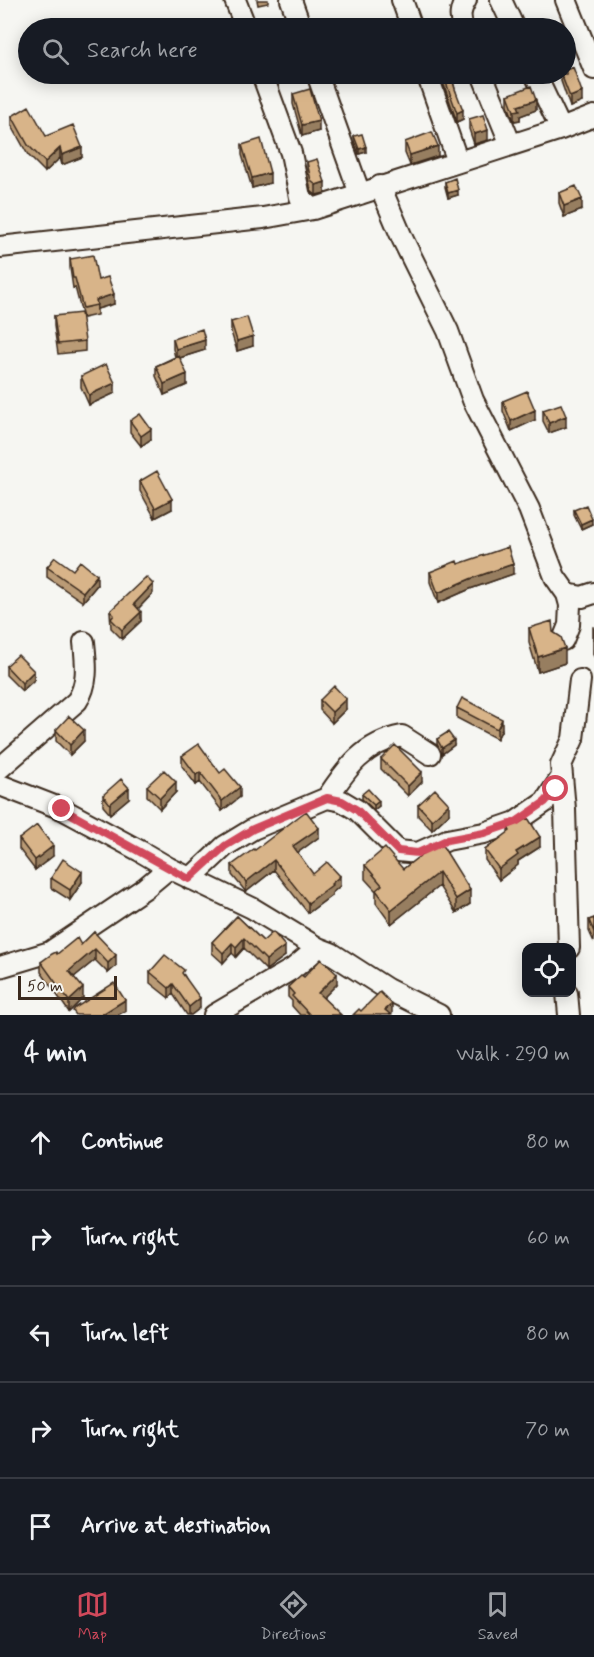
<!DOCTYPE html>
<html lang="en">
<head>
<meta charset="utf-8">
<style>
	body { margin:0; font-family:Mynerve,sans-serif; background:#20242c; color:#f1f3f6 }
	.controls { position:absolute; right:18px; bottom:18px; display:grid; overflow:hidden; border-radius:12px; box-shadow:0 3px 15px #0003 }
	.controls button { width:54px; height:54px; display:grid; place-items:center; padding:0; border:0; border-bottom:2px solid #363941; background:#171b24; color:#f1f3f6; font:30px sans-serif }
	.scale { position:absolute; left:18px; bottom:15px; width:99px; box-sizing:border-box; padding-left:6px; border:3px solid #3b2a1e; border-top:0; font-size:16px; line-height:21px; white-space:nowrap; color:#3b2a1e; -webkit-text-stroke:4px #f6f6f2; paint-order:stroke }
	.stop { position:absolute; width:18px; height:18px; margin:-14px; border:4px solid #d1495b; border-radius:50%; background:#fff }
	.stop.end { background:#d1495b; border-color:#fff; box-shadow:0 2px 6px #0008 }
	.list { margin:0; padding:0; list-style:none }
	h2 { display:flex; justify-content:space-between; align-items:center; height:78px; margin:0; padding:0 24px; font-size:26px }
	h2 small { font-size:20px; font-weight:400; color:#9ea1a6 }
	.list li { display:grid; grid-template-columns:39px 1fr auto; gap:18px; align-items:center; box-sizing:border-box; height:96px; padding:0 24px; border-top:2px solid #363941 }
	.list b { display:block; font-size:22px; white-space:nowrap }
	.list em { font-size:20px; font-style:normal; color:#9ea1a6 }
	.icon { flex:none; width:33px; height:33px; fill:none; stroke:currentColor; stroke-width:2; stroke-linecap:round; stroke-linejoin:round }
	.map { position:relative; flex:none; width:594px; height:1015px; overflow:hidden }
	.search { position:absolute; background:#171b24; box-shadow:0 3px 15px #0003; left:18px; right:18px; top:18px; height:66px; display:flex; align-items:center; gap:15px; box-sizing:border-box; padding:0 21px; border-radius:33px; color:#9ea1a6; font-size:22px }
	.sheet { height:558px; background:#171b24 }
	nav { display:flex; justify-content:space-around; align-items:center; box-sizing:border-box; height:84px; border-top:2px solid #363941; background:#171b24; font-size:16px; color:#9ea1a6 }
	nav a { display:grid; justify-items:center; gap:3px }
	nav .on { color:#d1495b }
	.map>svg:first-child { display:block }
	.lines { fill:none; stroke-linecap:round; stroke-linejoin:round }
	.minor-casing { stroke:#3b2a1e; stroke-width:24 }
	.minor { stroke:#f6f6f2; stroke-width:20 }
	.wall { fill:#ba9b76; stroke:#3b2a1e; stroke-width:1.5 }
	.shaded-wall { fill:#977e60; stroke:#3b2a1e; stroke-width:1.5 }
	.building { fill:#d8b489; stroke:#3b2a1e; stroke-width:1.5 }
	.route { stroke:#d1495b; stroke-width:8 }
</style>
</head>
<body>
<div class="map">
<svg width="594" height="1015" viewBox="0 0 594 1015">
	<rect width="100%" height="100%" fill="#f6f6f2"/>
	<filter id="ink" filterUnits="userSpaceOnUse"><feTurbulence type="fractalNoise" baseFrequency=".0167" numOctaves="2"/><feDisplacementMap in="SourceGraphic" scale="12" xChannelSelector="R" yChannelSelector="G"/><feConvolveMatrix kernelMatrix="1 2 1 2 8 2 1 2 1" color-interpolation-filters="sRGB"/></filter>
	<g filter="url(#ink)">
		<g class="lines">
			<!-- minor casing -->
			<g class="minor-casing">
				<path id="minor" d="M235,0L246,28
					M291,0L301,28
					M402,0L412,28
					M501,0L514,28
					M566,0L594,69
					M463,28C459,17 460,10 466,0
					M262,74L291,153L300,197L313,209
					M317,74L360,194
					M427,74L458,162
					M482,74L511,145
					M535,74L561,129
					M380,186L403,240L448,331L473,400L529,509L555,577L567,594L570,605L569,625L563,640
					M0,247L263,218L313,209L561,129L594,116
					M567,594L582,597L594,593
					M0,768L77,701C89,683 86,663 84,642
					M0,785L62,809L140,851L169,868L252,908L318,948L331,953L387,989L439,1015
					M327,798C347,768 364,743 402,736L430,754
					M190,879L225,846L253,829L327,798L342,801L357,810L398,851L418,853L447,840L484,833L516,822L545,802L561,778
					M569,948L565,809L561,765L573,739L580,680
					M0,967L50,952L145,888L169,868
					M567,993L569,1015
					M214,1015L294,968L318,948"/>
			</g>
			<!-- minor -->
			<use href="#minor" class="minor"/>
		</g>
		<!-- wall -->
		<path class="wall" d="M257,0H268V3L258,5Z
			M440,74H451L463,119L457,122Z
			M561,74H566L582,102L570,107L561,81Z
			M293,94L319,131L302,136L293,104Z
			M508,95L536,110L520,116V120L514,121L508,105Z
			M12,116L46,136L82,157L62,165L60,158L45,172L28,155L12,126Z
			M469,119L488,140L474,144L469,129Z
			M354,136L366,152L359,154L354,141Z
			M405,142L438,156L410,165L405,153Z
			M242,145L270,183L252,188L242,155Z
			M307,162L325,193L316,195L311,191L307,173Z
			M445,182L458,195L448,198L445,187Z
			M559,193L582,210L564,217L559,203Z
			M70,259L98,280L114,304L97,309V315L83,318L75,287L73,288L70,268Z
			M54,316L85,341V351L58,354L54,326Z
			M231,322L253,346L237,351L231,332Z
			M173,339L205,350L180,358L187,385L164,395L156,376V366L175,357L173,349Z
			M81,376L115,393L89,405L81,387Z
			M503,401L535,420L511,431L503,411Z
			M543,410L566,427L549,433L543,421Z
			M130,421L151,439L141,446L130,432Z
			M140,481L172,509L155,518L140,491Z
			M574,510L592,524L581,529L574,515Z
			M458,564L513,574L470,589L438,603L430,582V572Z
			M47,567L73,570L97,585L83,602L47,577Z
			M153,593L138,609L141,621L122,639L111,628L110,611Z
			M593,627H594V657L593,654Z
			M529,628L553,632L565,663L538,672L529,643Z
			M6,666L34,680L22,691L6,675Z
			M320,700L346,709L332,723L320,710Z
			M457,708L502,729L497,739L457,718Z
			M56,730L84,741L70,755L56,741Z
			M437,739L454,745L442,754L437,744Z
			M182,756L220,773L240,797L222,811L200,782L196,785L182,766Z
			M381,759L422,782L408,796L381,769Z
			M147,786L176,792L160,809L147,796Z
			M362,794L379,806L374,810L362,799Z
			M103,795L129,798L110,814L103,806Z
			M418,805L449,814L432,830L418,816Z
			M508,827L540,847L518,861V865L499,880L485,860V850L508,833Z
			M319,837L297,853L313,874L340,886L332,893V895L308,913L274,870L246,892L232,875V865Z
			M19,839L53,856L35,870L19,849Z
			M425,850L470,904L456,913L439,886L391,924L376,903V891L365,879V865L403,869L425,852Z
			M51,878L82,882L70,900L51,888Z
			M237,916L263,941L285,956L266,970L244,948L236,957L232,953L223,963L212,953V942Z
			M594,918V942L589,931V920Z
			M94,932L116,966L108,973L95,960L74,977L83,998L69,1012L41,972V962L57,954L81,945Z
			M150,972L184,975L200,1008L191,1015H187L173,994L169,998L150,983Z
			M304,977L337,984L323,998L341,1015H300L292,1006V1001L288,997V987Z"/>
		<!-- shaded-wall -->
		<path class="shaded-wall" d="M582,92V102L570,107V97Z
			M536,100V110L520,116V120L514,121V111L518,106Z
			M463,110V119L457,122V113Z
			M319,121V131L302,136V125Z
			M488,130V140L474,144V134Z
			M438,146V156L410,165V155Z
			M82,147V157L62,165V155Z
			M366,147V152L359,154V149Z
			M60,148V158L45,172V162Z
			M270,173V183L252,188V178Z
			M325,182V193L316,195V185Z
			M458,190V195L448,198V193Z
			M582,199V210L564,217V206Z
			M114,294V304L97,309L96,300Z
			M253,336V346L237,351V341Z
			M205,340V350L176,359V349Z
			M187,374V385L164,395V384Z
			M115,383V393L89,405V395Z
			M535,410V420L511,431V421Z
			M566,416V427L549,433V423Z
			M151,429V439L141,446V436Z
			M172,499V509L155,518V508Z
			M592,519V524L581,529V524Z
			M513,564V574L470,589L438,603V593L470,579Z
			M97,575V585L83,602V592Z
			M153,584V593L134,613V604Z
			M141,612V621L122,639V630Z
			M565,648V663L538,672V657Z
			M34,671V680L22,691V683Z
			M346,699V709L332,723V712Z
			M502,719V729L497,739V729Z
			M84,730V741L70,755V745Z
			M454,740V745L442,754V748Z
			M200,772V782L196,785V775Z
			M422,772V782L408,796V786Z
			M176,782V792L160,809V798Z
			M240,787V797L222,811V801Z
			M129,788V798L110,814V804Z
			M379,801V806L374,810V805Z
			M449,804V814L432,830V820Z
			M319,828V837L293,856V846Z
			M540,837V847L518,861V865L499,880V869L516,852Z
			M53,846V856L35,870V860Z
			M274,860V870L246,892V882Z
			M82,872V882L70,900V890Z
			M439,872V886L391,924V910Z
			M340,876V886L332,893V895L308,913V903Z
			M470,890V904L456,913V899Z
			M244,938V948L236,957V947Z
			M232,943V953L223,963V953Z
			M285,946V956L266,970V960Z
			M95,949V960L69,981V971Z
			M116,955V966L108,973V963Z
			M337,974V984L318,1003V993Z
			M173,984V994L169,998V988Z
			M83,988V998L69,1012V1001Z
			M200,998V1008L191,1015H189V1007Z
			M125,1000V1011L118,1015H101Z
			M392,1004V1014L390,1015L385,1010Z"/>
		<!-- building -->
		<path class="building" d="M573,67L582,92L570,97L561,74H566V70Z
			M443,74H451L455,89L463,110L457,113Z
			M531,86L536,100L518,106L520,110L514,111L508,95Z
			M310,89L319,121L302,125L293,94Z
			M29,106L46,136L73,125L82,147L62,155L60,148L45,162L28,145L12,116Z
			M483,115L488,130L474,134L469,119Z
			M432,132L438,146L410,155L405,142Z
			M362,134L366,147L359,149L354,136Z
			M261,139L270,173L252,178L242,145Z
			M317,159L325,182L316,185L311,181L307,162Z
			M455,178L458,190L448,193L445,182Z
			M576,186L582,199L564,206L559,193Z
			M93,255L98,280L108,277L114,294L96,300L97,305L83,308L75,278H73L70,259Z
			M81,313L85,341L58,344L54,316Z
			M247,317L253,336L237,341L231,322Z
			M202,329L205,340L176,349L173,339Z
			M179,356L187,374L164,384L156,366Z
			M106,364L115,383L89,395L81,376Z
			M527,391L535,410L511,421L503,401Z
			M561,404L566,416L549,423L543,410Z
			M140,414L151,429L141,436L130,421Z
			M157,471L172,499L155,508L140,481Z
			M586,505L592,519L581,524L574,510Z
			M508,547L513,564L470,579L438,593L430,572L457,561L458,564Z
			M55,557L73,570L80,561L97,575L83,592L47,567Z
			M146,577L153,584L134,604L141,612L122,630L111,619L114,615L110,611Z
			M552,621L553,632L561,637L565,648L538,657L529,628Z
			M18,655L34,671L22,683L6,666Z
			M334,686L346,699L332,712L320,700Z
			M462,698L502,719L497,729L457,708Z
			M69,716L84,730L70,745L56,730Z
			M448,732L454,740L442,748L437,739Z
			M199,744L220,773L225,769L240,787L222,801L200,772L196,775L182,756Z
			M395,745L422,772L408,786L381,759Z
			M164,770L176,782L160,798L147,786Z
			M121,779L129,788L110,804L103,795Z
			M368,789L379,801L374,805L362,794Z
			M435,789L449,804L432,820L418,805Z
			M306,811L319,828L293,846L313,874L327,862L340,876L331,884L332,885L308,903L274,860L246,882L232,865L254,849L255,850Z
			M528,818L540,837L516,852L518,855L499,869L485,850L510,831L508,827Z
			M37,825L53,846L35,860L19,839Z
			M440,842L470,890L456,899L439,872L391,910L376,890L382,885L365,865L385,848L403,869L426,851L425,850Z
			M63,859L82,872L70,890L51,878Z
			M237,916L263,941L273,932L285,946L266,960L244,938L236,947L232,943L223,953L212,942Z
			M594,918V932L589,920Z
			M94,932L116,955L108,963L95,949L69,971L83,988L69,1001L41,962L52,954L56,952L57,954L77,938L81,945Z
			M165,955L184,970L182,973L200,998L189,1007L173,984L169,988L150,972Z
			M321,959L337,974L318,993L341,1015H310L292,996L294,994L288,987L301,975L304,977Z
			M114,983L125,1000L101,1015H76L73,1011L75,1008Z
			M380,992L392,1004L385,1010L391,1015H353L359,1009L361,1011Z"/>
	</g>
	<g class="lines" filter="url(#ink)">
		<!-- route -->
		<path class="route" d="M62,809L189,879L225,846L253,829L327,798L342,801L357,810L398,851L418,853L447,840L484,833L516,822L545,802L556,789"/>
	</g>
</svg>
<div class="controls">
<button><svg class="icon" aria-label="locate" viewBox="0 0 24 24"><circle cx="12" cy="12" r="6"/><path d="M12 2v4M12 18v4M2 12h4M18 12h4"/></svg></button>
</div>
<div class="scale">50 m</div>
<div class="stop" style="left:556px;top:789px"></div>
<div class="stop end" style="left:62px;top:809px"></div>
<div class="search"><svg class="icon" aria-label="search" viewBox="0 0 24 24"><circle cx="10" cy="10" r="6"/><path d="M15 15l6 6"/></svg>Search here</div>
</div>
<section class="sheet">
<h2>4 min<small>Walk · 290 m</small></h2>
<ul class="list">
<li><svg class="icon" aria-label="ahead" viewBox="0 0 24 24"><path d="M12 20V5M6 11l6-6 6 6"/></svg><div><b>Continue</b></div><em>80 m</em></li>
<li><svg class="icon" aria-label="right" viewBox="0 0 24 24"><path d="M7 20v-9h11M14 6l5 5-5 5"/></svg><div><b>Turn right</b></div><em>60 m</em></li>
<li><svg class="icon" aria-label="left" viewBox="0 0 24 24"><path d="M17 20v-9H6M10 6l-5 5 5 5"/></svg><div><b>Turn left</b></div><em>80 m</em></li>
<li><svg class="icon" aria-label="right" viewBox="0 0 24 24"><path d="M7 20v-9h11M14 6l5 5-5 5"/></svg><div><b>Turn right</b></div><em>70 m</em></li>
<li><svg class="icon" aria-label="arrive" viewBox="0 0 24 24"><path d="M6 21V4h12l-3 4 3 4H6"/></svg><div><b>Arrive at destination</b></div></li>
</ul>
</section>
<nav>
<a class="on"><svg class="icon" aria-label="map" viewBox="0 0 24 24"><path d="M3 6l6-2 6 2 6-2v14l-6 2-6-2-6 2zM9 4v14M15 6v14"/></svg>Map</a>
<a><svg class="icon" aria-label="directions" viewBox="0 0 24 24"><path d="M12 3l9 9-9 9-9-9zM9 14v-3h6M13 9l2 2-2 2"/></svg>Directions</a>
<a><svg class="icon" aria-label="saved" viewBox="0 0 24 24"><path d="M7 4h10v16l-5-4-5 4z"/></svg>Saved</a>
</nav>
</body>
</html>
